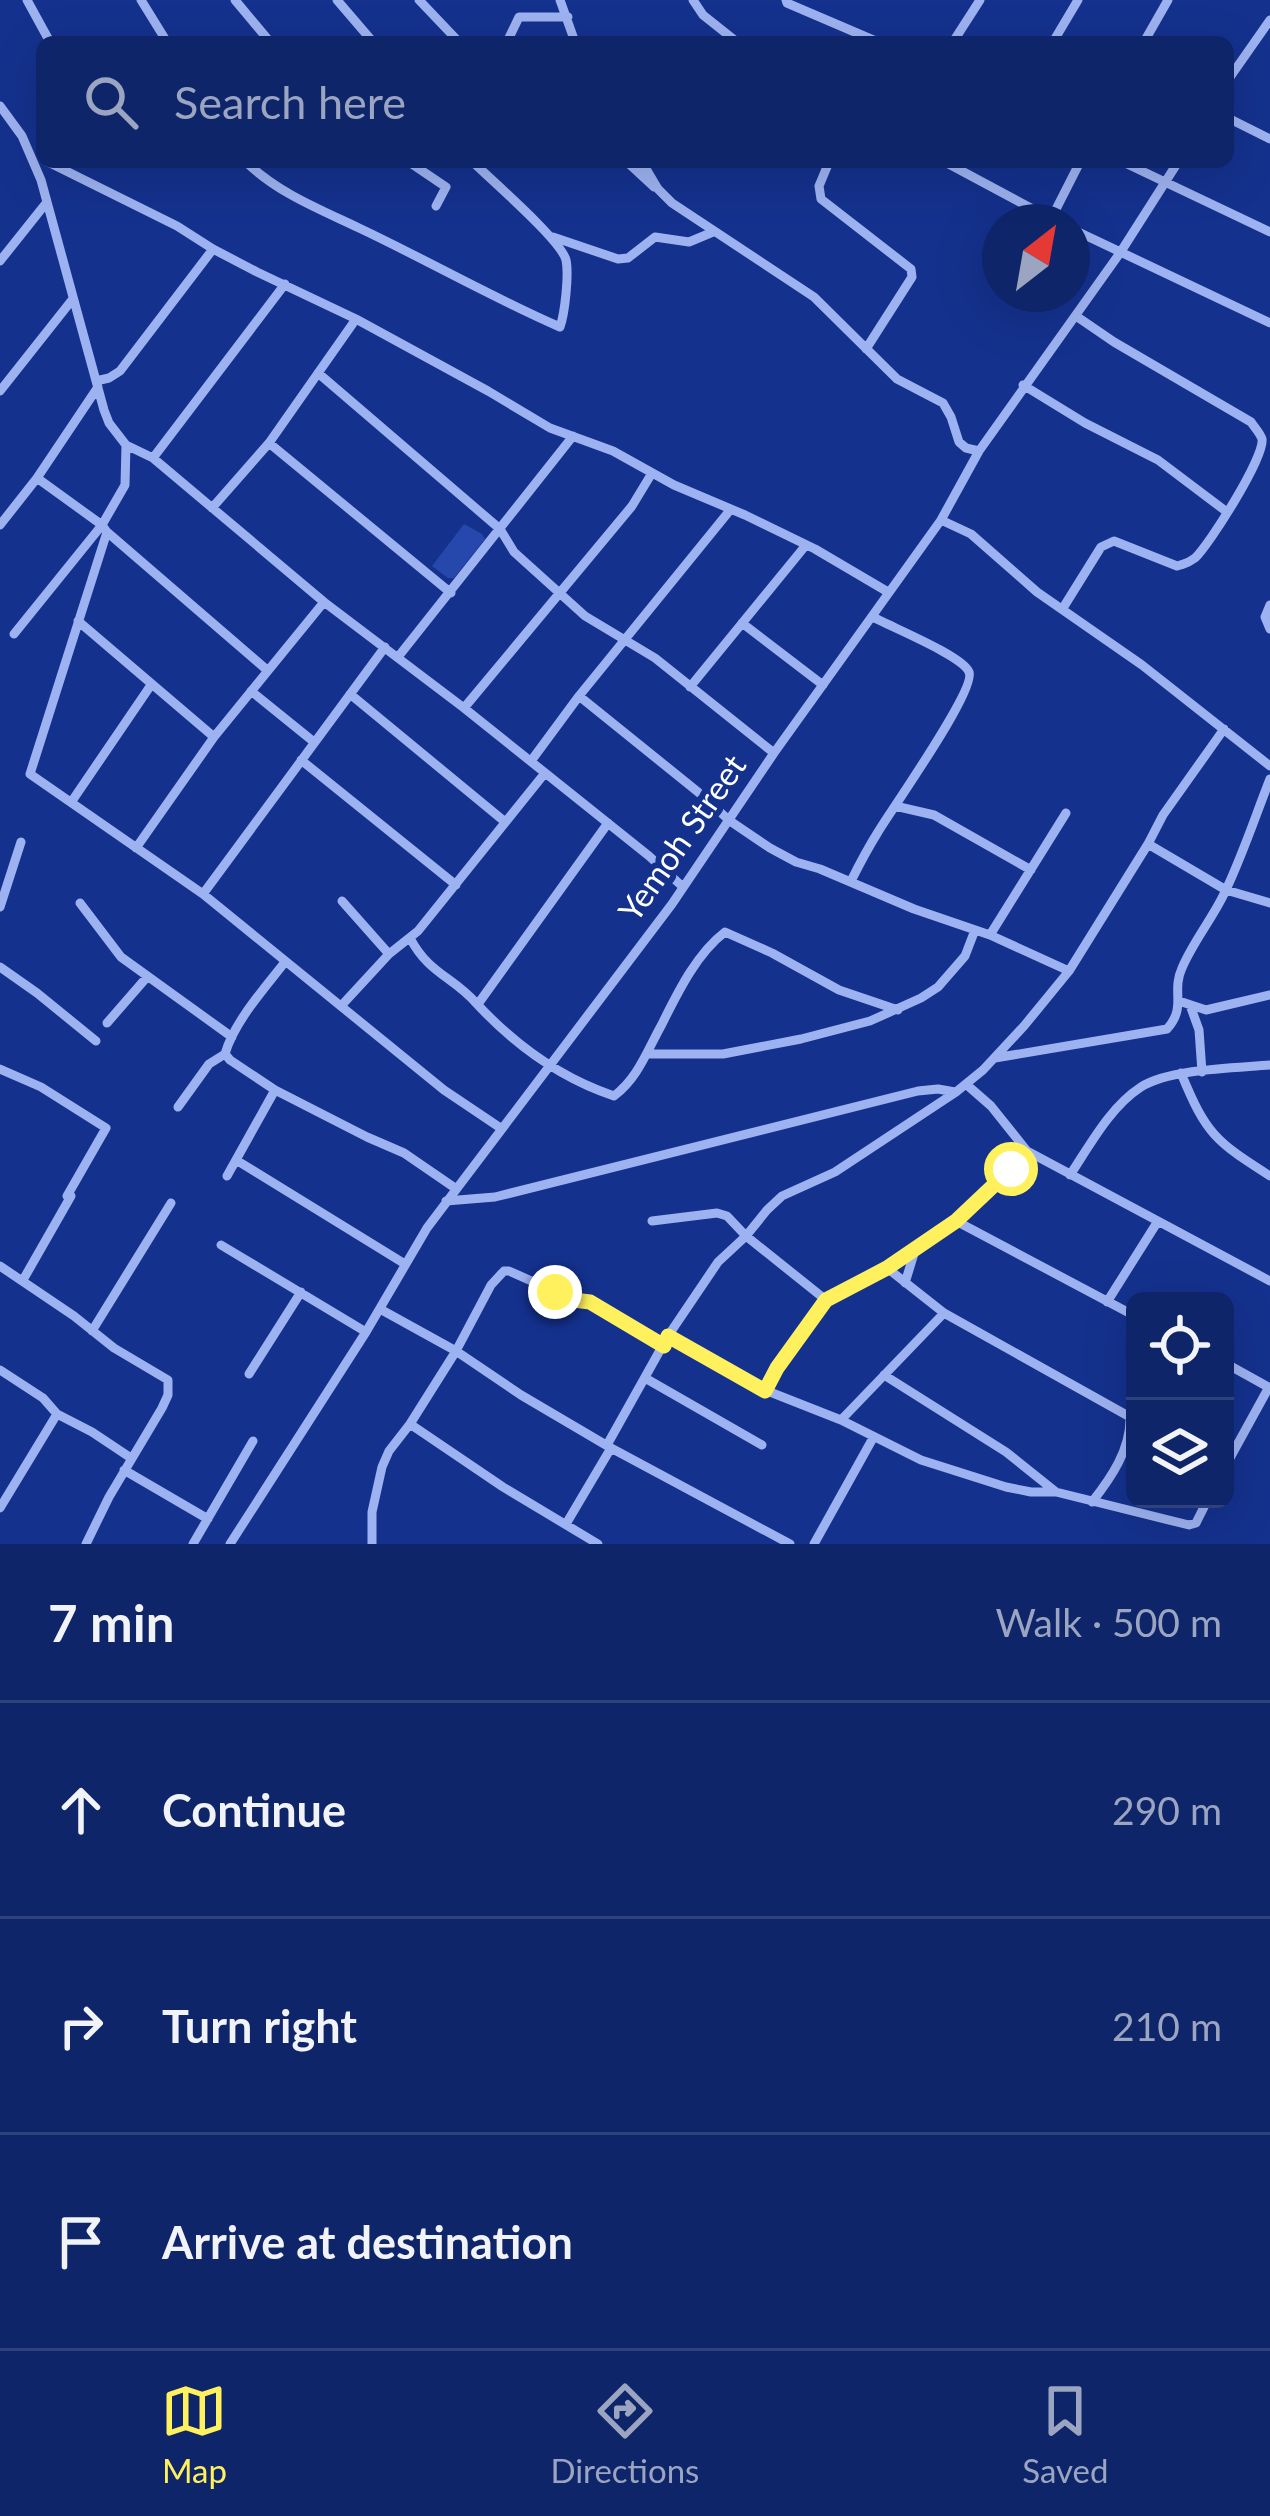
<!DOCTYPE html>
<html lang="en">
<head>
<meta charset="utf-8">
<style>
	body { margin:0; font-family:Lato,sans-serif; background:#182d70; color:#f1f3f6 }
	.controls { position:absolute; right:36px; bottom:36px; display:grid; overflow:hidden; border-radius:18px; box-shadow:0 12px 48px #0002 }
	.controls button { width:108px; height:108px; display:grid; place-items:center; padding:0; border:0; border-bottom:3px solid #2f427e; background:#0f256a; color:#f1f3f6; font:60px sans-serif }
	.compass { position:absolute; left:982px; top:204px; width:108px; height:108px; border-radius:50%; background:#0f256a; box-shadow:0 12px 48px #0002; rotate:31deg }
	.stop { position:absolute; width:36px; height:36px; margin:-27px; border:9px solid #fff05d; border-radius:50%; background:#fff }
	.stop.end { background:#fff05d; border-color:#fff; box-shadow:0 3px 12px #0008 }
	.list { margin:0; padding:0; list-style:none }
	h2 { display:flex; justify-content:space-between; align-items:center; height:156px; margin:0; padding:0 48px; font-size:51px }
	h2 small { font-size:39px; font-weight:400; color:#9ba5c1 }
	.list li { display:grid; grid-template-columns:78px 1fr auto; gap:36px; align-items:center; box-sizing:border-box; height:216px; padding:0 48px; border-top:3px solid #2f427e }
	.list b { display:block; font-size:45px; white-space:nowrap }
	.list em { font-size:39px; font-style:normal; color:#9ba5c1 }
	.icon { flex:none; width:66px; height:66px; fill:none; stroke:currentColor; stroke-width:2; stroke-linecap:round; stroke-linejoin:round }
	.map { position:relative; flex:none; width:1270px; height:1544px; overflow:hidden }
	.search { position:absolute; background:#0f256a; box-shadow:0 12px 48px #0002; left:36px; right:36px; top:36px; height:132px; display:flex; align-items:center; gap:30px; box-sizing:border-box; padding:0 42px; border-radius:18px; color:#9ba5c1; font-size:45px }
	.sheet { height:804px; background:#0f256a }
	nav { display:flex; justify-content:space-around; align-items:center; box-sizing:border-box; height:168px; border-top:3px solid #2f427e; background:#0f256a; font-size:33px; color:#9ba5c1 }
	nav a { display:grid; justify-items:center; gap:6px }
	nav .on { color:#fff05d }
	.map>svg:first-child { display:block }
	.green { fill:#2648ac }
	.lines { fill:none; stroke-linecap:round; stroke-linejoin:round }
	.minor { stroke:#9db2f0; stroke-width:9 }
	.route { stroke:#fff05d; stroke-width:15 }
	.labels { text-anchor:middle; stroke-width:12; stroke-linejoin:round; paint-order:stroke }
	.street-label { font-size:33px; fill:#fff; stroke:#14318d }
</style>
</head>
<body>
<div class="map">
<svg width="1270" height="1544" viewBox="0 0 1270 1544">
	<rect width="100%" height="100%" fill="#14318d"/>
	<!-- green -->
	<path class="green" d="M464,524L482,534L485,539L454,578H448L432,566Z"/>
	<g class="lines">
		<!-- minor -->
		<path class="minor" d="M27,0L50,42
			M141,0L167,42
			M235,0L270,42
			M337,0L373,42
			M419,0L459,42
			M560,0L575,42
			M693,0L703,15L737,42
			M786,0L787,3L878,42
			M507,42L519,17H568
			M953,42L980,0
			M1053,42L1078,0
			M1144,42L1168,0
			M1228,80L1270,20
			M0,106L22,136L41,180L104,410L109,423L126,445L125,485L102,525L107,532L30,774L203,894L444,1090L502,1129
			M1228,118L1270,139
			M48,162L177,226L213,249L257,272L356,319L488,391L550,428L613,451L674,485L745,515L815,549L888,592
			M246,162C278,193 319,209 359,228C427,260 491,297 560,327C565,313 569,274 566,260C561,240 491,180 473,162
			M409,162L446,187L436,206
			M627,162L654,187
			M642,162L658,189L672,203L814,297L897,379L943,403L951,417L959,442L966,448L979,451
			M829,162L819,186L821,199L911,269L912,277L866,349
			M945,162L1057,222
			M1123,162L1270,232
			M1051,219L1080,162
			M1072,229L1270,323
			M553,237L618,259L628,258L655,237L689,242L713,232
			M0,261L47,202
			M318,373L500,529L514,552L585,616L655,658L774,753
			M96,381L109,378L120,371L213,249
			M1023,385L1085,423L1158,460L1227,512
			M0,391L72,300
			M269,443L451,593
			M126,445L153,458L324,602L464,708L649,856L683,887
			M153,458L285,284
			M212,508L269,443L356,319
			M941,520L971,534L1037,592L1142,665L1270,766
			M0,525L37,478L98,387
			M107,532L267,670
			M1270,605L1265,617L1270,629
			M1063,608L1101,547L1114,541L1177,566C1186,563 1187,564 1195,558C1209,545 1265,457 1262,439C1260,433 1255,428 1251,422L1114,342L1076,316
			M78,621L214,737
			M742,623L823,685
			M14,634L102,525L37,478
			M398,657L573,436
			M690,687L806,545
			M251,691L314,742
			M350,694L504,821
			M579,696L698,792L730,821L770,848L796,862L820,869L914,909L990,935L1069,971
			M464,708L632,506L652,473
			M301,760L456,885
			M531,761L579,696L731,509
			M72,801L151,685
			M895,806L934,815L1031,870
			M1148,844L1226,890L1270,903
			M136,848L214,737L324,602
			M851,881C859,865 868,848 878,832C891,810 977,689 969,672C963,656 891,627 873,617
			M203,894L385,647
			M342,901L389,954
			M80,903L121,957L232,1037
			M0,907L21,842
			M990,935L1066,813
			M410,938C429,974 452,976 476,1003C514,1044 560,1078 614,1096C638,1078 647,1051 661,1026C677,994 696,954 725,932L772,953L839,990L898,1010
			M0,967L37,993L96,1041
			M1179,1001L1206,1010L1270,995
			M478,1004L608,823
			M1190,1005L1199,1030L1202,1072
			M341,1006L389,954L418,931L545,773
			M107,1023L147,977
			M225,1054L230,1060L275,1090L367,1137L404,1153L455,1188
			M648,1054H723L801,1039L870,1021L921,998L938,987L965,956L975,930
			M995,1058L1167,1029C1187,1007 1171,992 1182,968C1193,942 1212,919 1224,894C1242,857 1255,817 1270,779
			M0,1069L41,1087L106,1128L67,1196
			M1181,1073C1206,1134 1215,1141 1270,1176
			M967,1085L991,1106L1027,1151L1270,1281
			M178,1107L209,1064L225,1054C234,1022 264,989 285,962
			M236,1160L405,1264
			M1070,1175C1090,1145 1110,1107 1141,1087C1169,1069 1235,1068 1270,1065
			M227,1176L275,1090
			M446,1201L495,1197L918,1091L938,1089L955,1092
			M652,1221L717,1213L727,1216L746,1236L826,1300L887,1268L956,1221L1027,1151
			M956,1221L1135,1316
			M221,1245L366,1332
			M0,1266L74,1316L114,1348L168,1380V1395L162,1408L109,1497L86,1544
			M887,1268L944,1313L1130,1417C1131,1449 1111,1478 1092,1502
			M23,1280L71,1196
			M905,1283L916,1247
			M1107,1302L1158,1221
			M380,1309L456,1351L521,1395L611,1448L790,1544
			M92,1331L171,1203
			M668,1336L747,1383L841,1420L921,1460L1006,1487L1031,1492H1056L1189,1525L1196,1523L1208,1499
			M1225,1363L1270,1388
			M0,1370L43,1398L57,1414L92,1432L131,1458
			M249,1374L301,1292
			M884,1375L1006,1452L1056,1492
			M645,1378L762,1445
			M765,1391L777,1368L826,1300
			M841,1420L944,1313
			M410,1424L503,1487L598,1544
			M607,1445L668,1336L718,1262L746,1236L767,1210L782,1196L835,1172L956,1092L983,1070L1024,1026L1069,971L1148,844L1163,815L1224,729
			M1225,1467L1269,1387
			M124,1470L208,1519
			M0,1508L57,1414
			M566,1524L611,1448
			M193,1544L253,1441
			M230,1544L366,1332L427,1228L672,904L774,753L941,520L979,451L1120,253L1178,162
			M372,1544V1512L382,1467L389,1451L410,1424L456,1351L491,1285L504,1271H509L574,1300L593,1303L664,1345
			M814,1544L873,1438"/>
	</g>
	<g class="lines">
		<!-- route -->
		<path class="route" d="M555,1292L574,1300L590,1302L664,1346L668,1336L765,1391L777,1368L826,1300L887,1268L956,1221L1011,1169"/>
	</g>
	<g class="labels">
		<!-- street labels -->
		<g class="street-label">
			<text transform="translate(682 838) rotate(-55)" y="12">Yemoh Street</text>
		</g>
	</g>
</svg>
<div class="controls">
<button><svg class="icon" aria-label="locate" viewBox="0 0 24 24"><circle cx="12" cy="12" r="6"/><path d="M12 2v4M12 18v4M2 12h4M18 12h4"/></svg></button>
<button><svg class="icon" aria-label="layers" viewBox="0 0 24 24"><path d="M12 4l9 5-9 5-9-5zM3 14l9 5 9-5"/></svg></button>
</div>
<svg class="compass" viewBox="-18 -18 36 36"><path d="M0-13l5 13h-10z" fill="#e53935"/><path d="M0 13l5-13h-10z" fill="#9ba5c1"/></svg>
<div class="stop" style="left:1011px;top:1169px"></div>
<div class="stop end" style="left:555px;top:1292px"></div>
<div class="search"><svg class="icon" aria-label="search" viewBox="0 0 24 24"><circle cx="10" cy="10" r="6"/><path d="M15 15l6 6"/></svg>Search here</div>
</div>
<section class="sheet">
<h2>7 min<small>Walk · 500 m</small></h2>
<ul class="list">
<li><svg class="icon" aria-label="ahead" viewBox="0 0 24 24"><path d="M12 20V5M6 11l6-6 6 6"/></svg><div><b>Continue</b></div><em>290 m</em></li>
<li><svg class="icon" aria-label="right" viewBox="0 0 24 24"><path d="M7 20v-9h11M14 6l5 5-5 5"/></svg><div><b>Turn right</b></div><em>210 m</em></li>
<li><svg class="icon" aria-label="arrive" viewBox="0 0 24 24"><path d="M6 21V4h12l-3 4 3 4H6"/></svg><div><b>Arrive at destination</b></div></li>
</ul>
</section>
<nav>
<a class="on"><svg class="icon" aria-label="map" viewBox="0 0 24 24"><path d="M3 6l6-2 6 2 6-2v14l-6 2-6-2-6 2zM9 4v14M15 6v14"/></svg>Map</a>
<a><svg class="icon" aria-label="directions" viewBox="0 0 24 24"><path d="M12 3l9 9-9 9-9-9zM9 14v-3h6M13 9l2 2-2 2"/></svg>Directions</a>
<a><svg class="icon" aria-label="saved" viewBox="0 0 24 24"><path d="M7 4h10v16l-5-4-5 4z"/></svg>Saved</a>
</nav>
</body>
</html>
